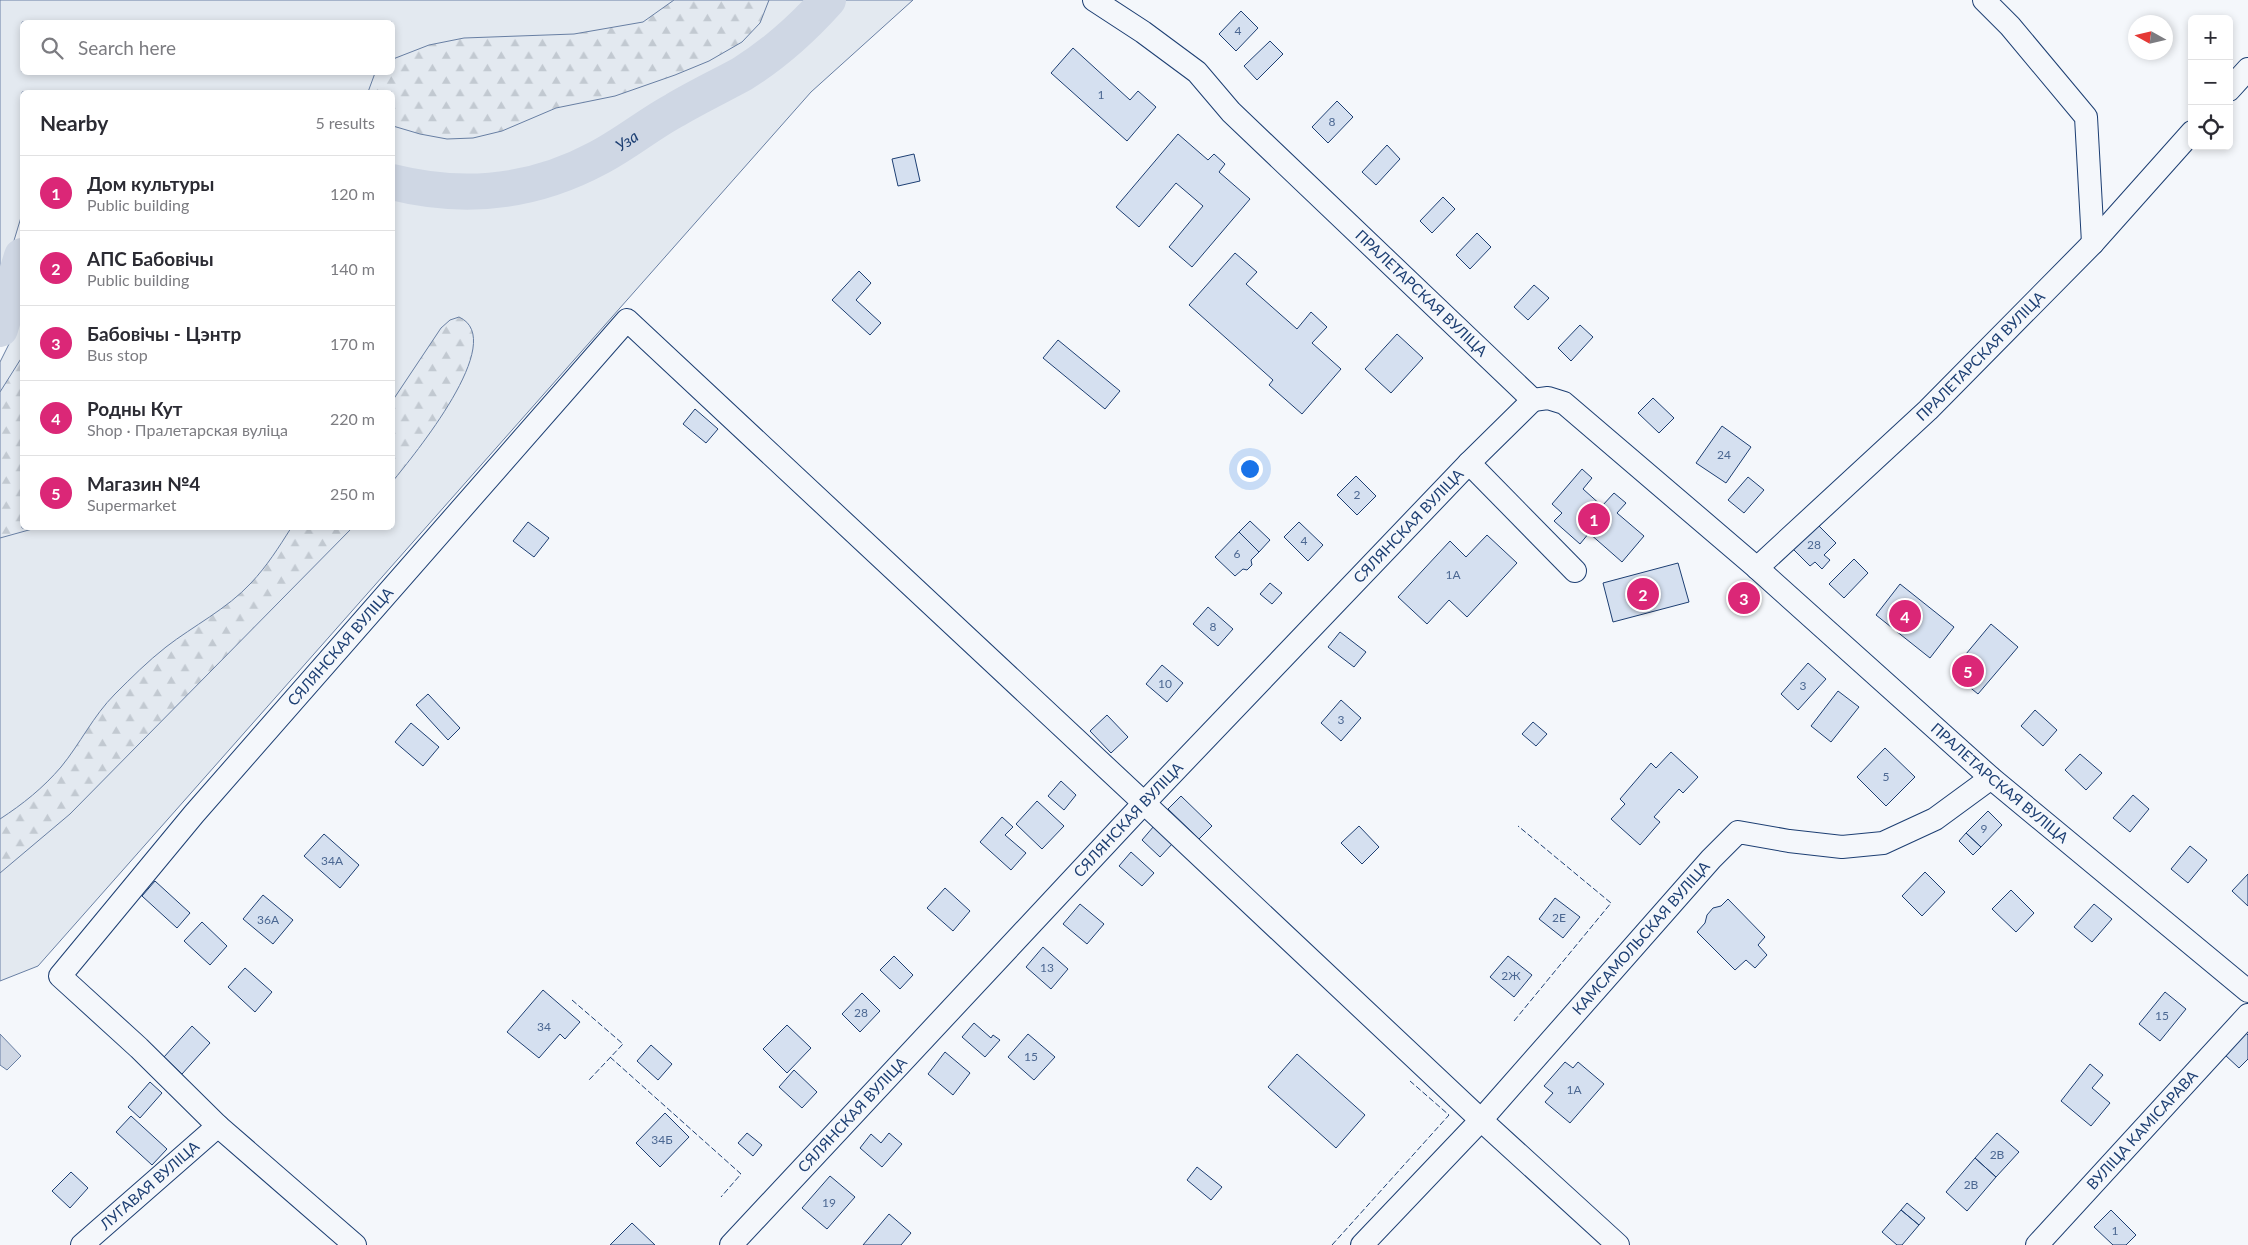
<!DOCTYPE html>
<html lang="en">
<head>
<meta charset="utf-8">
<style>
	body { margin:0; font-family:Lato,sans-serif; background:#f2f2f3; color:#2b2b33 }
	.controls { position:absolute; right:15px; top:15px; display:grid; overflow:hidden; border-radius:8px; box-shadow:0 2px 8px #0003 }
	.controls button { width:45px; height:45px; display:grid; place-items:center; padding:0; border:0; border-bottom:1px solid #e1e1e2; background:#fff; color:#2b2b33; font:25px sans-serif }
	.compass { position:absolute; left:2128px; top:15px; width:45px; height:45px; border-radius:50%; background:#fff; box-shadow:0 2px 8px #0003; rotate:278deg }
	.you { position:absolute; left:1249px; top:468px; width:18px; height:18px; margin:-12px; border:4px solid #fff; border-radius:50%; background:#1a73e8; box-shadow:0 0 0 8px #1a73e833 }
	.badge { display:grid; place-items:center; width:32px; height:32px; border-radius:50%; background:#db2777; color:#fff; font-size:16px; font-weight:700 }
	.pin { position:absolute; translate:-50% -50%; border:2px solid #fff; box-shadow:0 1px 5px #0006 }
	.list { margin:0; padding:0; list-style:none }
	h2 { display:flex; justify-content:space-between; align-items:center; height:65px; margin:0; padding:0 20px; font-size:21px }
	h2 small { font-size:16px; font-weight:400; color:#7c7c81 }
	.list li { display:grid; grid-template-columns:32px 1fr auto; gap:15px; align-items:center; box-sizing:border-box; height:75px; padding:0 20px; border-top:1px solid #e1e1e2 }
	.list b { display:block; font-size:19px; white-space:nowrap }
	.list p { margin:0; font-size:16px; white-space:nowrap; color:#7c7c81 }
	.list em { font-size:16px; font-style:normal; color:#7c7c81 }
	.icon { flex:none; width:28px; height:28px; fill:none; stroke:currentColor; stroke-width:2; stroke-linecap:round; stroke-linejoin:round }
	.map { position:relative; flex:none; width:2248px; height:1245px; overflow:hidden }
	.search { position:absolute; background:#fff; box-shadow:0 2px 8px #0003; left:20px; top:20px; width:375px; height:55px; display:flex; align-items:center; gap:12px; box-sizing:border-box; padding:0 18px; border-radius:8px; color:#7c7c81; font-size:19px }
	.panel { position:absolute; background:#fff; box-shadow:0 2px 8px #0003; left:20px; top:90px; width:375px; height:440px; border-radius:8px }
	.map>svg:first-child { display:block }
	.green { fill:#e3e9f0; stroke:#687fa3; fill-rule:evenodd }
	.forest { fill:url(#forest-firs); stroke:#687fa3 }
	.water { fill:#cfd7e4; stroke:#687fa3 }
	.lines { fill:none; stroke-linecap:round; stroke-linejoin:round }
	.river { stroke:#cfd7e4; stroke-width:36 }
	.building { fill:#d5e0f0; stroke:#1d3f73 }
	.minor-casing { stroke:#1d3f73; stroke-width:24 }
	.minor { stroke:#f4f7fb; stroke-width:22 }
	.fence { stroke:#1d3f73; stroke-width:1; stroke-dasharray:6 2.5; stroke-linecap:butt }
	.labels { text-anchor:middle; stroke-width:4; stroke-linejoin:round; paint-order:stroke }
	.number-label { font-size:12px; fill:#4b6792 }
	.street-label { font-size:15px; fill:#1d3f73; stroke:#f4f7fb }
	.water-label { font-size:16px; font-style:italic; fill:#1d3f73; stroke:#f4f7fb }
</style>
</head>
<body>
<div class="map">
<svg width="2248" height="1245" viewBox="0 0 2248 1245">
	<defs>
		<pattern id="forest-firs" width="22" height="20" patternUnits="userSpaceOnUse" patternTransform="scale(1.25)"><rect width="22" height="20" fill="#e3e9f0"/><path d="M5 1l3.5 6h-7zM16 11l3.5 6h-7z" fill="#c2c9d1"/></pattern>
	</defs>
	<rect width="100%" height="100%" fill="#f4f7fb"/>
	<!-- green -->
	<path class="green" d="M0,0H913L811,92L38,966L0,981V362L19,324L22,311V528H392L393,195C462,215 542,203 606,169C631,156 653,139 677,125C713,105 752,86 785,61L767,40L660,103L591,149L553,165L515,175L481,179L447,177L393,167L392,92H22V214L0,287ZM22,22H392V72H22Z"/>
	<!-- forest -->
	<path class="forest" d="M674,0H769L760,23L742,42L709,61L675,75L615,96L556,108L502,131L473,138L447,139L420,134L393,126L392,92H368L375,73L392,72L393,59L429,45L464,38L574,34L643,22Z
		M459,317C510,340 412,457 393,481V400L441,328L450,320Z
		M22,357V528H36L0,538V392Z
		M291,528H352L70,814L0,873V819C23,804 43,788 61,767C80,744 93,716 115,694C131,678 148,661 166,647C193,626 227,609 251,583C267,566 279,547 291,528Z"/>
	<!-- water -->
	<path class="water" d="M0,1034L21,1056L7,1070L0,1065Z"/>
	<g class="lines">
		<!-- river -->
		<g class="river">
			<path id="s1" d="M392,182C464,200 533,193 598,158C625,144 649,124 675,110C697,97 720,86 742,74C774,54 803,28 828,0"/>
			<path d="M0,329L22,256"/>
		</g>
	</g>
	<!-- building -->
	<path class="building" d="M1241,11L1258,28L1236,51L1219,34Z
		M1270,41L1283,54L1257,80L1244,66Z
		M1073,48L1130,100L1138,91L1156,107L1127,141L1051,73Z
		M1337,101L1353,117L1328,143L1312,127Z
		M1178,134L1208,160L1214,154L1225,164L1219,172L1250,199L1192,267L1169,247L1203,206L1176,183L1139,227L1116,207Z
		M1387,145L1400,159L1376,185L1362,172Z
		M914,154L920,181L898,186L892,159Z
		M1443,197L1455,209L1432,233L1420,221Z
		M1477,233L1491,247L1470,269L1456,255Z
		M1235,253L1257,272L1246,284L1297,329L1311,312L1327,327L1312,343L1341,369L1302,414L1269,385L1273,380L1189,305Z
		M859,271L871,283L856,300L881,323L870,335L832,300Z
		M1534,285L1549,298L1528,320L1514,307Z
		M1580,325L1593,337L1571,361L1558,348Z
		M1397,334L1423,358L1391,393L1365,369Z
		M1058,340L1120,391L1105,409L1043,358Z
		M1653,398L1674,418L1659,433L1638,413Z
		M695,409L718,429L706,443L683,424Z
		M1722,426L1751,447L1726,483L1696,463Z
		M1582,469L1592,478L1583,489L1602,506L1614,493L1626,503L1617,513L1644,536L1622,562L1589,533L1580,544L1554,521L1562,513L1552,504Z
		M1356,476L1376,496L1357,515L1337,495Z
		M1748,477L1764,490L1744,513L1728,500Z
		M1250,521L1270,540L1259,552L1239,532Z
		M528,522L549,538L534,557L513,541Z
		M1299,522L1323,545L1308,561L1284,537Z
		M1816,523L1836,543L1824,555L1830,560L1822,569L1815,562L1810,566L1791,547Z
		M1239,532L1259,552L1251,560L1252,565L1247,570L1243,569L1235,576L1215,557Z
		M1487,535L1517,563L1467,617L1449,600L1427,624L1398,597L1450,541L1466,557Z
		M1854,559L1868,573L1844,598L1829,584Z
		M1678,563L1689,602L1613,622L1603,583Z
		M1270,583L1282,593L1272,604L1260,594Z
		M1900,584L1954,627L1930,658L1876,615Z
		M1208,607L1233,629L1218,646L1193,624Z
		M1991,624L2018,647L1978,694L1951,672Z
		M1340,632L1366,652L1354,667L1328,647Z
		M1808,663L1826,679L1798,710L1781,694Z
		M1162,665L1183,683L1167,702L1146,684Z
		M1838,691L1859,707L1831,742L1811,726Z
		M428,694L460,728L448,740L416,705Z
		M1341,700L1361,718L1341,741L1321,723Z
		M2035,710L2057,730L2043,746L2021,726Z
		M1107,715L1128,737L1111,753L1090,731Z
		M1533,722L1547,734L1536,746L1522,734Z
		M411,723L439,747L423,766L395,742Z
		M1885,748L1915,777L1886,806L1857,777Z
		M1671,752L1698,777L1683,793L1679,789L1654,817L1660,822L1640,845L1611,819L1625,804L1620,799L1651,763L1656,768Z
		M2080,754L2102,773L2086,790L2065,770Z
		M1061,781L1076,795L1064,810L1048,796Z
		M2133,795L2149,809L2130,832L2113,818Z
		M1181,796L1212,826L1199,839L1168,809Z
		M1037,801L1064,826L1042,849L1016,824Z
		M1988,811L2002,825L1981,847L1966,833Z
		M1002,817L1013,827L1005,835L1026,853L1011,870L980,842Z
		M1154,826L1173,843L1160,857L1142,840Z
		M1359,826L1379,847L1362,864L1341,843Z
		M1966,833L1981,847L1973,855L1959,841Z
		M324,834L359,865L340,888L304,856Z
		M2190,846L2207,860L2188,883L2171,869Z
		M1131,852L1154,873L1142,886L1119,866Z
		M1925,872L1945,892L1922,916L1902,896Z
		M2248,874V906L2232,891Z
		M155,881L190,913L177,928L142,896Z
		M945,888L970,911L953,931L927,908Z
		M2011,890L2034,913L2016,932L1992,909Z
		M263,895L293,920L273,944L243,919Z
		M1555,898L1580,917L1563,938L1539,919Z
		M1728,899L1765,937L1758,945L1767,955L1755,968L1746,960L1735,970L1697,932L1705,923L1707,915L1713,908L1721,906Z
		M1080,904L1104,924L1087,944L1063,924Z
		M2094,904L2112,919L2092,942L2074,927Z
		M202,922L227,946L210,965L184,941Z
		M1043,947L1068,969L1051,989L1026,967Z
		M894,956L913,975L900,989L880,970Z
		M1508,956L1532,975L1514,997L1490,977Z
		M245,968L272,992L255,1012L228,987Z
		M543,990L580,1022L565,1039L560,1034L539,1058L507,1032Z
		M2165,992L2186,1009L2160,1041L2139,1024Z
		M862,993L880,1011L860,1032L842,1014Z
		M974,1023L991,1038L993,1035L1000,1040L985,1057L962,1037Z
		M787,1025L811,1048L787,1073L763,1049Z
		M192,1026L210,1043L182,1074L164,1057Z
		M2245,1032L2248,1035V1059L2239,1068L2224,1054Z
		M1028,1034L1055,1057L1034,1080L1008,1057Z
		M651,1045L672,1064L658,1080L637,1061Z
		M945,1052L970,1073L953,1095L928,1074Z
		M1297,1054L1365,1115L1336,1148L1268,1087Z
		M1565,1062L1573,1068L1578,1062L1604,1084L1570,1123L1545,1102L1553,1093L1544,1086Z
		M2090,1064L2103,1075L2092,1088L2110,1103L2091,1126L2061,1101Z
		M794,1070L817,1092L802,1108L779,1087Z
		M150,1082L162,1093L140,1118L128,1107Z
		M665,1113L689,1137L660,1167L636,1143Z
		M131,1116L167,1149L152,1165L116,1132Z
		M747,1133L762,1145L753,1156L738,1143Z
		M889,1133L902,1144L882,1167L860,1148L871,1134L881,1143Z
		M1997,1133L2019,1152L1996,1177L1975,1158Z
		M1975,1158L1996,1177L1967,1211L1946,1192Z
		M1197,1167L1222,1187L1211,1200L1187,1180Z
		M71,1172L88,1188L70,1208L52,1191Z
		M830,1176L855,1197L827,1229L802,1208Z
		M1907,1203L1925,1218L1919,1225L1901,1210Z
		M1901,1210L1919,1225L1902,1245H1897L1882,1232Z
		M2111,1210L2136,1235L2126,1245H2113L2094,1227Z
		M889,1214L911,1233L901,1245H863Z
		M632,1223L655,1245H610Z"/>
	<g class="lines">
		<!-- minor casing -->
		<g class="minor-casing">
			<g id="minor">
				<path id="s2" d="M1094,0L1143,32L1197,72L1231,112L1533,400"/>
				<path d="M1984,0L2010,26L2086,117L2093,243"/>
				<path d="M2229,90L2248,69"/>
				<path id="s3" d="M1533,400L1548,398L1564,403L1757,568L1991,778L2248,991"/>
				<path d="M1469,463L1575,571"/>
				<path id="s4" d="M1757,568L1928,410L2093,243L2192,132"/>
				<path id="s5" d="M82,1245L218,1126"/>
				<path id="s6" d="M355,1245L218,1126L139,1048L60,976L194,814L627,320L1144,803L1481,1120L1618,1245"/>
				<path id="s7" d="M731,1245L1144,803L1469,463L1533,400"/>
				<path id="s8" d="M1362,1245L1481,1120L1711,859L1738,832L1789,841L1842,847L1883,843L1935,819L1991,778"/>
				<path id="s9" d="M2037,1245L2248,1015"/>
			</g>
		</g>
		<!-- minor -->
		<use href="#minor" class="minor"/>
		<!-- fence -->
		<path class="fence" d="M572,1000L623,1044L589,1080
			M1514,1021L1611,903L1518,826
			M610,1057L741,1174L721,1197
			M1332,1245L1449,1115L1410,1081"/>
	</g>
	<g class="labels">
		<!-- number labels -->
		<g class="number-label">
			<text x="1238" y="35">4</text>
			<text x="1101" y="99">1</text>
			<text x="1332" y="126">8</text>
			<text x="1724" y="459">24</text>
			<text x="1357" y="499">2</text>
			<text x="1304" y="545">4</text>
			<text x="1814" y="549">28</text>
			<text x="1237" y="558">6</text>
			<text x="1453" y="579">1А</text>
			<text x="1213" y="631">8</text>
			<text x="1165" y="688">10</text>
			<text x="1803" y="690">3</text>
			<text x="1341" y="724">3</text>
			<text x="1886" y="781">5</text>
			<text x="1984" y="833">9</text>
			<text x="332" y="865">34А</text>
			<text x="1559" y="922">2Е</text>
			<text x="268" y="924">36А</text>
			<text x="1047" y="972">13</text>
			<text x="1511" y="980">2Ж</text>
			<text x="861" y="1017">28</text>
			<text x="2162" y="1020">15</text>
			<text x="544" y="1031">34</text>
			<text x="1031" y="1061">15</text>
			<text x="1574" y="1094">1А</text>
			<text x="662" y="1144">34Б</text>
			<text x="1997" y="1159">2В</text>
			<text x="1971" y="1189">2В</text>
			<text x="829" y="1207">19</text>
			<text x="2115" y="1235">1</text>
		</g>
		<!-- street labels -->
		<g class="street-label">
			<text dy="5" stroke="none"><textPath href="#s2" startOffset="441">ПРАЛЕТАРСКАЯ ВУЛІЦА</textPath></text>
			<text dy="5" stroke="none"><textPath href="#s4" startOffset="308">ПРАЛЕТАРСКАЯ ВУЛІЦА</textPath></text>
			<text dy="5" stroke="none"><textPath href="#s7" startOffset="988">СЯЛЯНСКАЯ ВУЛІЦА</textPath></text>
			<text dy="5" stroke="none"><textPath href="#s6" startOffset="832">СЯЛЯНСКАЯ ВУЛІЦА</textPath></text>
			<text dy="5" stroke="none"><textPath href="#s3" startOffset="610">ПРАЛЕТАРСКАЯ ВУЛІЦА</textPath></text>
			<text dy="5" stroke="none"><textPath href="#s7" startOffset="582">СЯЛЯНСКАЯ ВУЛІЦА</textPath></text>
			<text dy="5" stroke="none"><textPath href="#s8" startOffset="415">КАМСАМОЛЬСКАЯ ВУЛІЦА</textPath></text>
			<text dy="5" stroke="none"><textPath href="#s7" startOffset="178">СЯЛЯНСКАЯ ВУЛІЦА</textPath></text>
			<text dy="5" stroke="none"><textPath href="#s9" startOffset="156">ВУЛІЦА КАМІСАРАВА</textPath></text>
			<text dy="5" stroke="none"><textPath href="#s5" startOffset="90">ЛУГАВАЯ ВУЛІЦА</textPath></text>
		</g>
		<!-- water labels -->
		<g class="water-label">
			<text dy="6" stroke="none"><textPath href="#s1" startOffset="246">Уза</textPath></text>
		</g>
	</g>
</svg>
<div class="controls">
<button>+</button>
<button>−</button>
<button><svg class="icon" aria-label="locate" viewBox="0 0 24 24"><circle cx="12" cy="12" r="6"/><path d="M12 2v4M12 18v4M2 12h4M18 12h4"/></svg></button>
</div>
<svg class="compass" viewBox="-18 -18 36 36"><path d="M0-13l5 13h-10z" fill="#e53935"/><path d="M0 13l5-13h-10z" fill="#7c7c81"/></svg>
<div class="you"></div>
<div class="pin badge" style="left:1594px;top:519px">1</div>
<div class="pin badge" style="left:1643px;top:594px">2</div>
<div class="pin badge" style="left:1744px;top:598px">3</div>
<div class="pin badge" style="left:1905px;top:616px">4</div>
<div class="pin badge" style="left:1968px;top:671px">5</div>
<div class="search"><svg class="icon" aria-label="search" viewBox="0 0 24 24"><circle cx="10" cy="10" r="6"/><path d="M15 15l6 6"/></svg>Search here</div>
<section class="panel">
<h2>Nearby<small>5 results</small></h2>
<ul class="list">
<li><span class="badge">1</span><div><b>Дом культуры</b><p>Public building</p></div><em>120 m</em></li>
<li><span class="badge">2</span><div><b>АПС Бабовічы</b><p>Public building</p></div><em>140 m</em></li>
<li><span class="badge">3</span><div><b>Бабовічы - Цэнтр</b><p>Bus stop</p></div><em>170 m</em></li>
<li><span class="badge">4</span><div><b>Родны Кут</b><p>Shop · Пралетарская вуліца</p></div><em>220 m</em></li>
<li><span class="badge">5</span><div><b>Магазин №4</b><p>Supermarket</p></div><em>250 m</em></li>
</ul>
</section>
</div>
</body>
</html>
